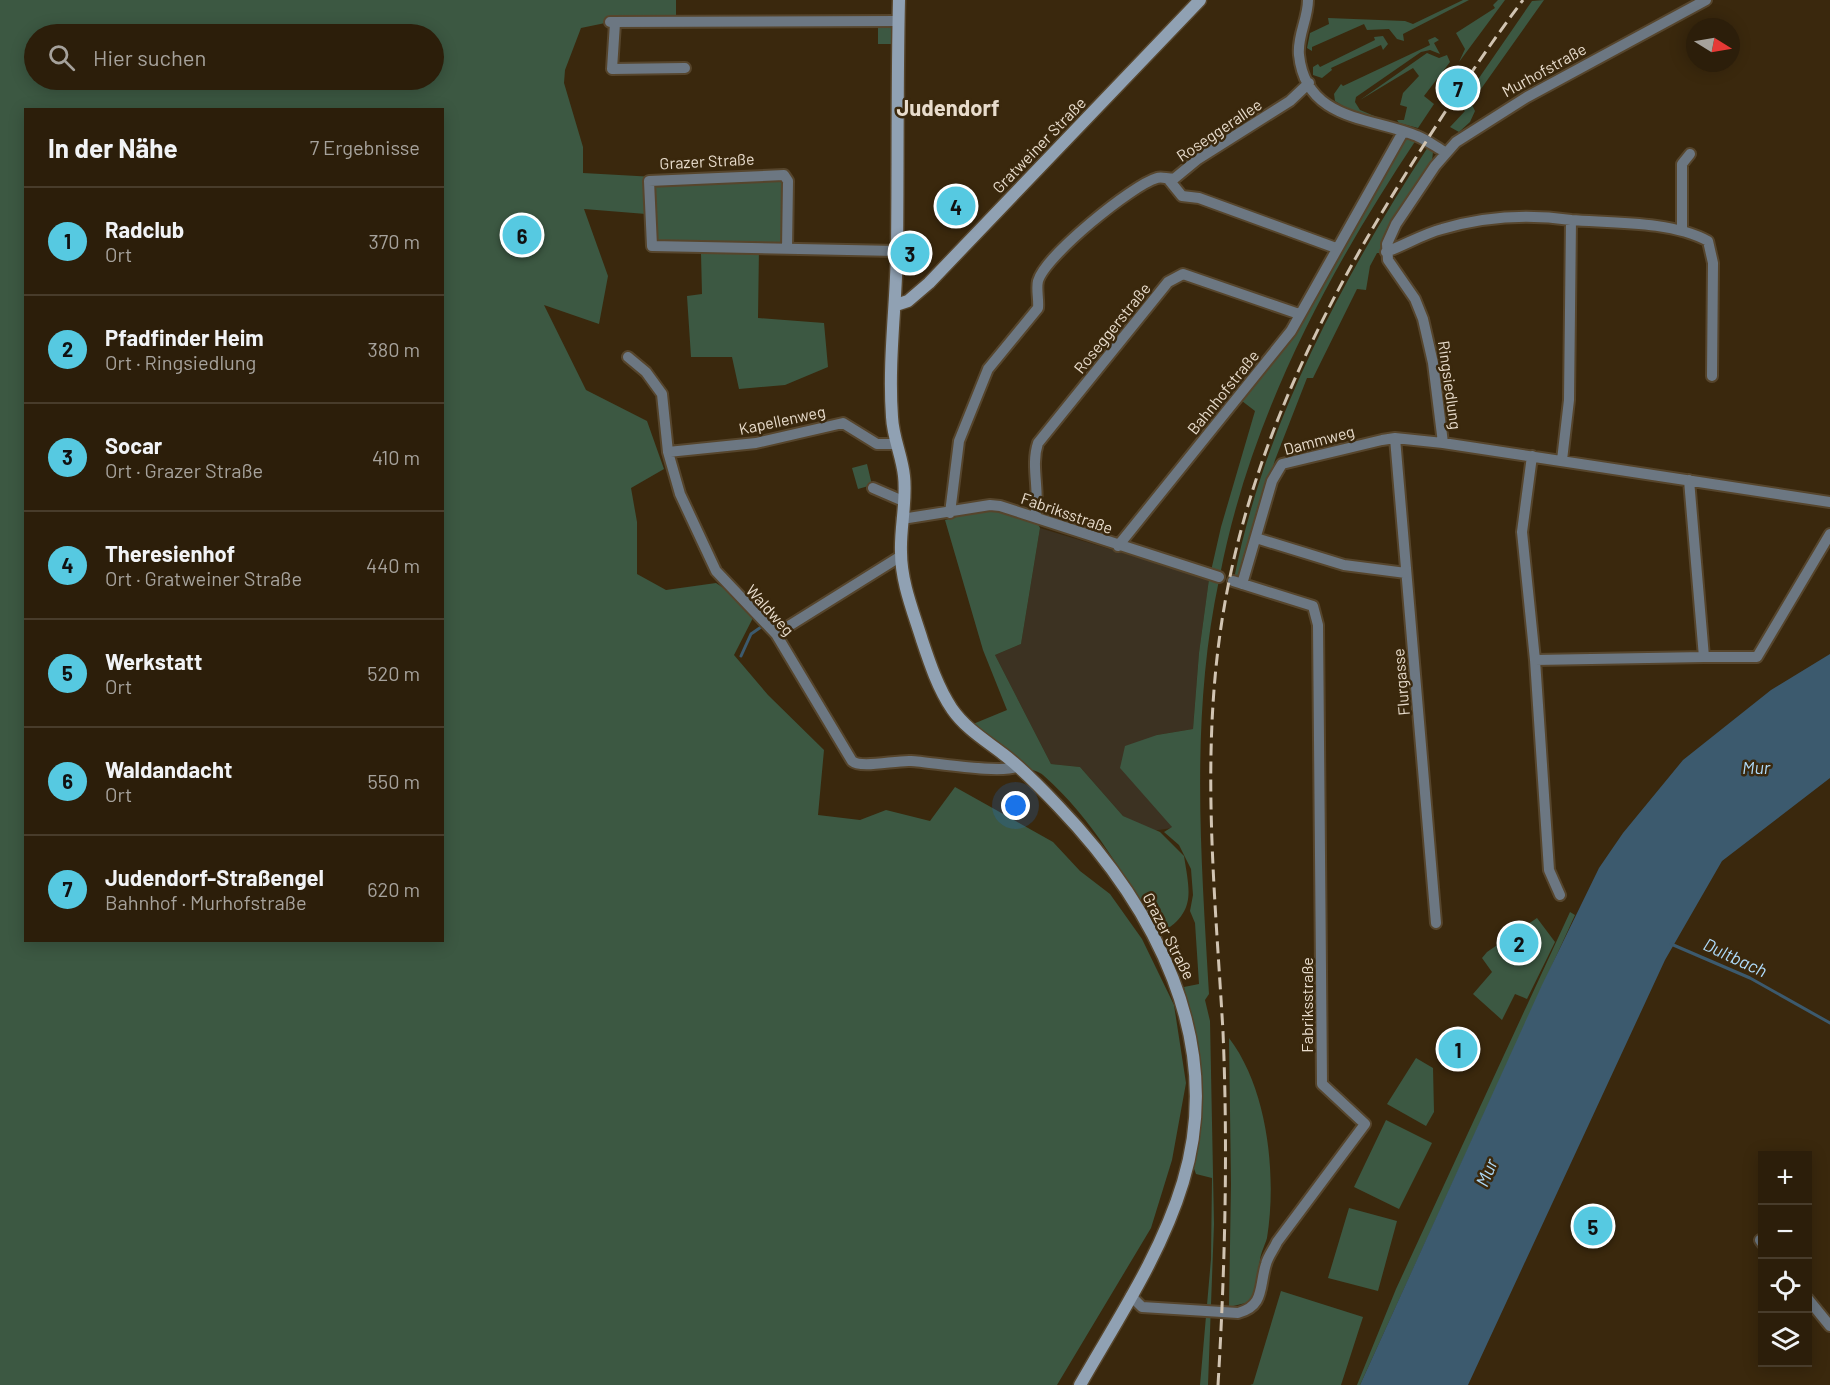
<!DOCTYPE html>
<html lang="de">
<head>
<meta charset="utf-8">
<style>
	body { margin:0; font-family:Barlow,sans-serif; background:#342713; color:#f1f3f6 }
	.controls { position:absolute; right:18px; bottom:18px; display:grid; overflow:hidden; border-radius:0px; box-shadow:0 3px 15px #0003 }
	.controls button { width:54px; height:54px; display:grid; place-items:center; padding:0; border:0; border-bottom:2px solid #483c2b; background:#2c1e0a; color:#f1f3f6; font:30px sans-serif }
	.compass { position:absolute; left:1686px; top:18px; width:54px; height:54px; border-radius:50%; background:#2c1e0a; box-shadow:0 3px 15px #0003; rotate:101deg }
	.you { position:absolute; left:1016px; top:806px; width:21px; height:21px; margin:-15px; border:4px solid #fff; border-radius:50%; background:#1a73e8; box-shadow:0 0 0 9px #1a73e833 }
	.badge { display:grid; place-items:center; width:39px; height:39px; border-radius:50%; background:#56c9e1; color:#111; font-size:20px; font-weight:700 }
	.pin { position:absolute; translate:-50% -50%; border:3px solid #fff; box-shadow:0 2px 6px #0006 }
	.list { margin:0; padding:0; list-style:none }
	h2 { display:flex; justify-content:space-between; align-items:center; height:78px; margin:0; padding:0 24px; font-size:26px }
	h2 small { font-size:20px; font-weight:400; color:#a6a29c }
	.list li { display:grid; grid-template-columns:39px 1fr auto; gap:18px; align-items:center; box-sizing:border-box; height:108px; padding:0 24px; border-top:2px solid #483c2b }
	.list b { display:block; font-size:22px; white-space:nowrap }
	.list p { margin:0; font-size:20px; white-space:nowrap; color:#a6a29c }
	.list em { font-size:20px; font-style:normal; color:#a6a29c }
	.icon { flex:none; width:33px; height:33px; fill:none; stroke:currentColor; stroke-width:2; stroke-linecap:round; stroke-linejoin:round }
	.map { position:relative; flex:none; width:1830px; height:1385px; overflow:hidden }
	.search { position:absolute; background:#2c1e0a; box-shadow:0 3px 15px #0003; left:24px; top:24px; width:420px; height:66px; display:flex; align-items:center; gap:15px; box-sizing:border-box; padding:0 21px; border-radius:33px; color:#a6a29c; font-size:22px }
	.panel { position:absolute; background:#2c1e0a; box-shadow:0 3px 15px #0003; left:24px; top:108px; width:420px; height:834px; border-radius:0px }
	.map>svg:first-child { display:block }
	.industrial { fill:#3c3222 }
	.green { fill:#3c5842; fill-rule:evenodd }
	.water { fill:#3c5a6e }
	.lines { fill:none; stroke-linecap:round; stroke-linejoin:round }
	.stream { stroke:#3c5a6e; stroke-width:3 }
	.street-casing { stroke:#56452c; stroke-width:14 }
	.secondary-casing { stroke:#56452c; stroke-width:15 }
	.street { stroke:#6c7782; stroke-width:10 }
	.secondary { stroke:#90a1b3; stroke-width:12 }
	.rail { stroke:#d1c4b2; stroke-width:3; stroke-dasharray:12 6; stroke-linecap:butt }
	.labels { text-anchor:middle; stroke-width:5; stroke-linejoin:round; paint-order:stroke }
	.street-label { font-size:16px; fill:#e8dccc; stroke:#3a280d }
	.water-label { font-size:18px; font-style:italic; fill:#aedaf9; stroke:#3a280d }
	.district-label { font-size:22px; font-weight:bold; fill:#e8dccc; stroke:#3a280d }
</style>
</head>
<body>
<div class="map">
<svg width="1830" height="1385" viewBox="0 0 1830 1385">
	<rect width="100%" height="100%" fill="#3a280d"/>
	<!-- industrial -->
	<path class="industrial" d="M1040,528L1209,579L1199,653L1193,729L1157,735L1172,828L1152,831L1123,816L1080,767L1051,764L995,655L1021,644Z"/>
	<!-- green -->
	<path class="green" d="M0,0H676V20L610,22L581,28L565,70L564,83L583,147V173L691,179L783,178L785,247H759L758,318L824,323L828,367L785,385L739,389L732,357H691L687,296L702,294L701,253L648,252L646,214L584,209L608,276L599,324L544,305L586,390L647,421L664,469L631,488L637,522V574L666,590L716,583L757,610L734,655L768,695L824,750L818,815L860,820L886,810L930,821L955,787L1053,842L1080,871L1110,894L1142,939L1174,1005L1186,1083L1172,1160L1151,1228L1057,1385H0ZM34,34H434V80H34ZM26,110H442V940H26Z
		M1463,0H1469L1403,34L1404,41L1397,39L1389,29L1367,30L1364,24L1312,47V51L1307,48L1310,33L1329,24L1328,18L1405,21L1413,24Z
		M1498,0H1505L1459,62L1465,49L1456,33L1495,8L1493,5Z
		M1544,0L1471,103L1475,111L1470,122L1459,132L1450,127L1465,111L1459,107L1532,1Z
		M878,25H891V44H878Z
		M1383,36L1388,44L1383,50L1381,45L1331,68L1332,70L1322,78L1313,75V67L1318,64L1320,67L1375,40L1374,37Z
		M1435,37L1439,40L1434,43L1440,54L1430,50L1421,52L1356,97L1355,102L1360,110L1384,120L1348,109L1335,101L1334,94L1341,84L1343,86L1430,45L1428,40Z
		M1427,53L1439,58L1447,55L1450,62L1424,96L1434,104L1418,128L1399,123L1397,120H1404L1407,107L1400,105L1403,93L1419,76L1413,68L1360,100Z
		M1413,139L1416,140C1327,274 1251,416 1220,575L1211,571L1221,527L1255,411L1242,401L1284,348L1405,140Z
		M1428,147L1433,152L1432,161L1384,242L1380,253H1377L1370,266L1366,290L1357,289L1313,378H1307L1275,460L1241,577L1234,579C1264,425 1343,277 1428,147Z
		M867,464L872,485L858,489L852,468Z
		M990,508L1038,524L1040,528L1021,644L995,655L1051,764L1080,767L1123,816L1160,832L1184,856C1190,894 1196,912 1160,934C1124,877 1095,821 1043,775C1039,771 1032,771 1027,767C1009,754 991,738 973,724L1007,710L983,650L945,520Z
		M1209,579L1219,580C1190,717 1201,856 1209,994L1205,1000L1210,1021L1214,1224L1208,1385H1200L1211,1259L1212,1178L1196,1174L1193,1166L1198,1138L1199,1056L1184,987L1199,984L1195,923L1190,911L1193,895L1191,869L1179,845L1164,832L1172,827L1120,768L1125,746L1157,735L1193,729L1199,653Z
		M1570,912L1575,915L1360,1385H1357L1396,1289Z
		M1537,918L1555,942L1527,999L1515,994L1502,1020L1473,994L1492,972L1482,958L1487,952Z
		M1229,1038C1268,1089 1277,1176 1267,1238C1265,1245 1261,1252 1260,1260C1257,1274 1259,1288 1254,1301L1229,1307L1231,1184Z
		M1416,1058L1433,1068L1434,1112L1426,1126L1387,1104Z
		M1386,1120L1432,1143L1399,1209L1354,1187Z
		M1349,1208L1397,1221L1378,1291L1328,1278Z
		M1281,1291L1363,1317L1341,1385H1250L1253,1384Z"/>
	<!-- water -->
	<path class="water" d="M1830,654V778L1722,861L1665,960L1468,1385H1360L1542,985L1599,868L1623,833L1683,760L1771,690Z"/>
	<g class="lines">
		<!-- stream -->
		<path class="stream" d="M741,656L751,634L764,625
			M1671,944L1750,978L1830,1023"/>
		<!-- street casing -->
		<g class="street-casing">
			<path id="street" d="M1308,0C1308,19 1297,36 1299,55C1306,122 1373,117 1417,136C1427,140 1436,147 1445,152
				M1706,0L1527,97L1456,142L1435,166L1396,224L1387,244L1388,260L1415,299L1423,319L1433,363L1443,443L1830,502
				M610,22L898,21
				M615,23L612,69L685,68
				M1169,180L1182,196L1199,198L1336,248
				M1571,220C1613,223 1672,221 1708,241L1713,263L1712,376
				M1682,231V164L1690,154
				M787,249L788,181L784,175L649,181L652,246L897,251
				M1386,252C1405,245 1423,234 1442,229C1483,217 1529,214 1571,220L1569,400L1562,460
				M628,357L646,372L662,394L668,452L680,494L716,571L776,634L852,761C861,769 895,760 911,761C931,762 1004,775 1018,766
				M1395,438L1436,923
				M668,452L756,443L843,423L877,444H895
				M1532,456L1522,532L1535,660L1704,657
				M1689,480L1704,657H1757L1830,534
				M873,488L903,501
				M950,513L959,441L988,369L1038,308C1039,300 1036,289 1038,281C1045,256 1132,185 1157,178C1163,176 1168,180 1175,178L1198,159L1290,101L1309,83
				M1035,517C1041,493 1030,467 1038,443L1168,282L1183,274L1299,314
				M902,519L990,505L1000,506L1219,577
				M1256,538L1344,565L1406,573
				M1118,546L1291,331L1403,132
				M1242,584L1272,481L1282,464L1382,440L1395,438L1443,443
				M776,634L901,556
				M1535,660L1549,870L1560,895
				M1760,1240L1762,1243
				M1131,1296L1142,1307L1238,1313C1265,1306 1259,1286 1266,1264C1268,1256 1274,1249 1277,1242L1365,1124L1322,1084L1318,625L1313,606L1233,581
				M1808,1299L1830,1326"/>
		</g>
		<!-- secondary casing -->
		<g class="secondary-casing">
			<path id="secondary" d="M899,0C897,83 898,167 897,250C896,306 888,362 892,417C893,438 902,456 904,476C907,501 900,527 901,552C901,582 913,611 922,640C930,664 938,688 952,709C966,729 985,740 1003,754C1023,769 1041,788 1058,806C1155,907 1226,1041 1183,1182C1161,1255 1117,1320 1080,1385
				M896,305L908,301L929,283L1200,0"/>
		</g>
		<!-- street -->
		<use href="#street" class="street"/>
		<!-- secondary -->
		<use href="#secondary" class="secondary"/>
		<!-- rail -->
		<path class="rail" d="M1218,1385C1225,1268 1228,1150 1223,1032C1216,908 1203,783 1217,658C1236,484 1309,330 1400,183C1439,120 1479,59 1523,0"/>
	</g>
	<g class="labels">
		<!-- street labels -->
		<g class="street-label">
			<text transform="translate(1544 70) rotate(-29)" y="6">Murhofstraße</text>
			<text transform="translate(1219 130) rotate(-34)" y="6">Roseggerallee</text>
			<text transform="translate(1039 145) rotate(-46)" y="6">Gratweiner Straße</text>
			<text transform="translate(707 161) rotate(-3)" y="6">Grazer Straße</text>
			<text transform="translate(1112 328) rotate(-51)" y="6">Roseggerstraße</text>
			<text transform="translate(1450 385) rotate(82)" y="6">Ringsiedlung</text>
			<text transform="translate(1223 392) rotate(-51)" y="6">Bahnhofstraße</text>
			<text transform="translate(782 420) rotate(-12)" y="6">Kapellenweg</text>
			<text transform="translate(1319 440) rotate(-15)" y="6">Dammweg</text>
			<text transform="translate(1067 513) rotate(19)" y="6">Fabriksstraße</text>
			<text transform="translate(770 610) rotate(48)" y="6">Waldweg</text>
			<text transform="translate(1401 682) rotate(-95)" y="6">Flurgasse</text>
			<text transform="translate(1169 936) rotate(63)" y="6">Grazer Straße</text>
			<text transform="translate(1307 1005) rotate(-90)" y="6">Fabriksstraße</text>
		</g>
		<!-- water labels -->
		<g class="water-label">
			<text x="1756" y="774">Mur</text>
			<text transform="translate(1735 958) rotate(25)" y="6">Dultbach</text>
			<text transform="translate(1487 1173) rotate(-67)" y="6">Mur</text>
		</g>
		<!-- district labels -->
		<g class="district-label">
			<text x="948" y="116">Judendorf</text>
		</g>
	</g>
</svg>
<div class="controls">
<button>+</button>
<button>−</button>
<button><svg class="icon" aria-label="locate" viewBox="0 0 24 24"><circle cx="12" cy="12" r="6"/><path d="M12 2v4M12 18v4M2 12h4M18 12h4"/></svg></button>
<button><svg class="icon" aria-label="layers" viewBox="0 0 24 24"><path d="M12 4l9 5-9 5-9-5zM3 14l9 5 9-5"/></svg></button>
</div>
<svg class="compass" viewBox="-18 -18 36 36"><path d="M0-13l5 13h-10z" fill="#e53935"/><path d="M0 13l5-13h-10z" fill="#a6a29c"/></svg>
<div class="you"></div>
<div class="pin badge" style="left:1458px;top:1049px">1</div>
<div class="pin badge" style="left:1519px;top:943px">2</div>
<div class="pin badge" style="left:910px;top:253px">3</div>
<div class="pin badge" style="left:956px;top:206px">4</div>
<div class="pin badge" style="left:1593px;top:1226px">5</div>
<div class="pin badge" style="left:522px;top:235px">6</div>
<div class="pin badge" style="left:1458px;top:88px">7</div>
<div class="search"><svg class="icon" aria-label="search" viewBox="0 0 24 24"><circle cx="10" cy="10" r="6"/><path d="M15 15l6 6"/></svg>Hier suchen</div>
<section class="panel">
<h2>In der Nähe<small>7 Ergebnisse</small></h2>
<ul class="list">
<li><span class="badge">1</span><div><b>Radclub</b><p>Ort</p></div><em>370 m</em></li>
<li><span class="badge">2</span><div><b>Pfadfinder Heim</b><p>Ort · Ringsiedlung</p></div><em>380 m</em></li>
<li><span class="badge">3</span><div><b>Socar</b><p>Ort · Grazer Straße</p></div><em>410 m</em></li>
<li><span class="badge">4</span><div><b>Theresienhof</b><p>Ort · Gratweiner Straße</p></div><em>440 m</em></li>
<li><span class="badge">5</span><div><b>Werkstatt</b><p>Ort</p></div><em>520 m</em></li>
<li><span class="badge">6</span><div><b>Waldandacht</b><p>Ort</p></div><em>550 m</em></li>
<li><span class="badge">7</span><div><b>Judendorf-Straßengel</b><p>Bahnhof · Murhofstraße</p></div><em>620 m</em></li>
</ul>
</section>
</div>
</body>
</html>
